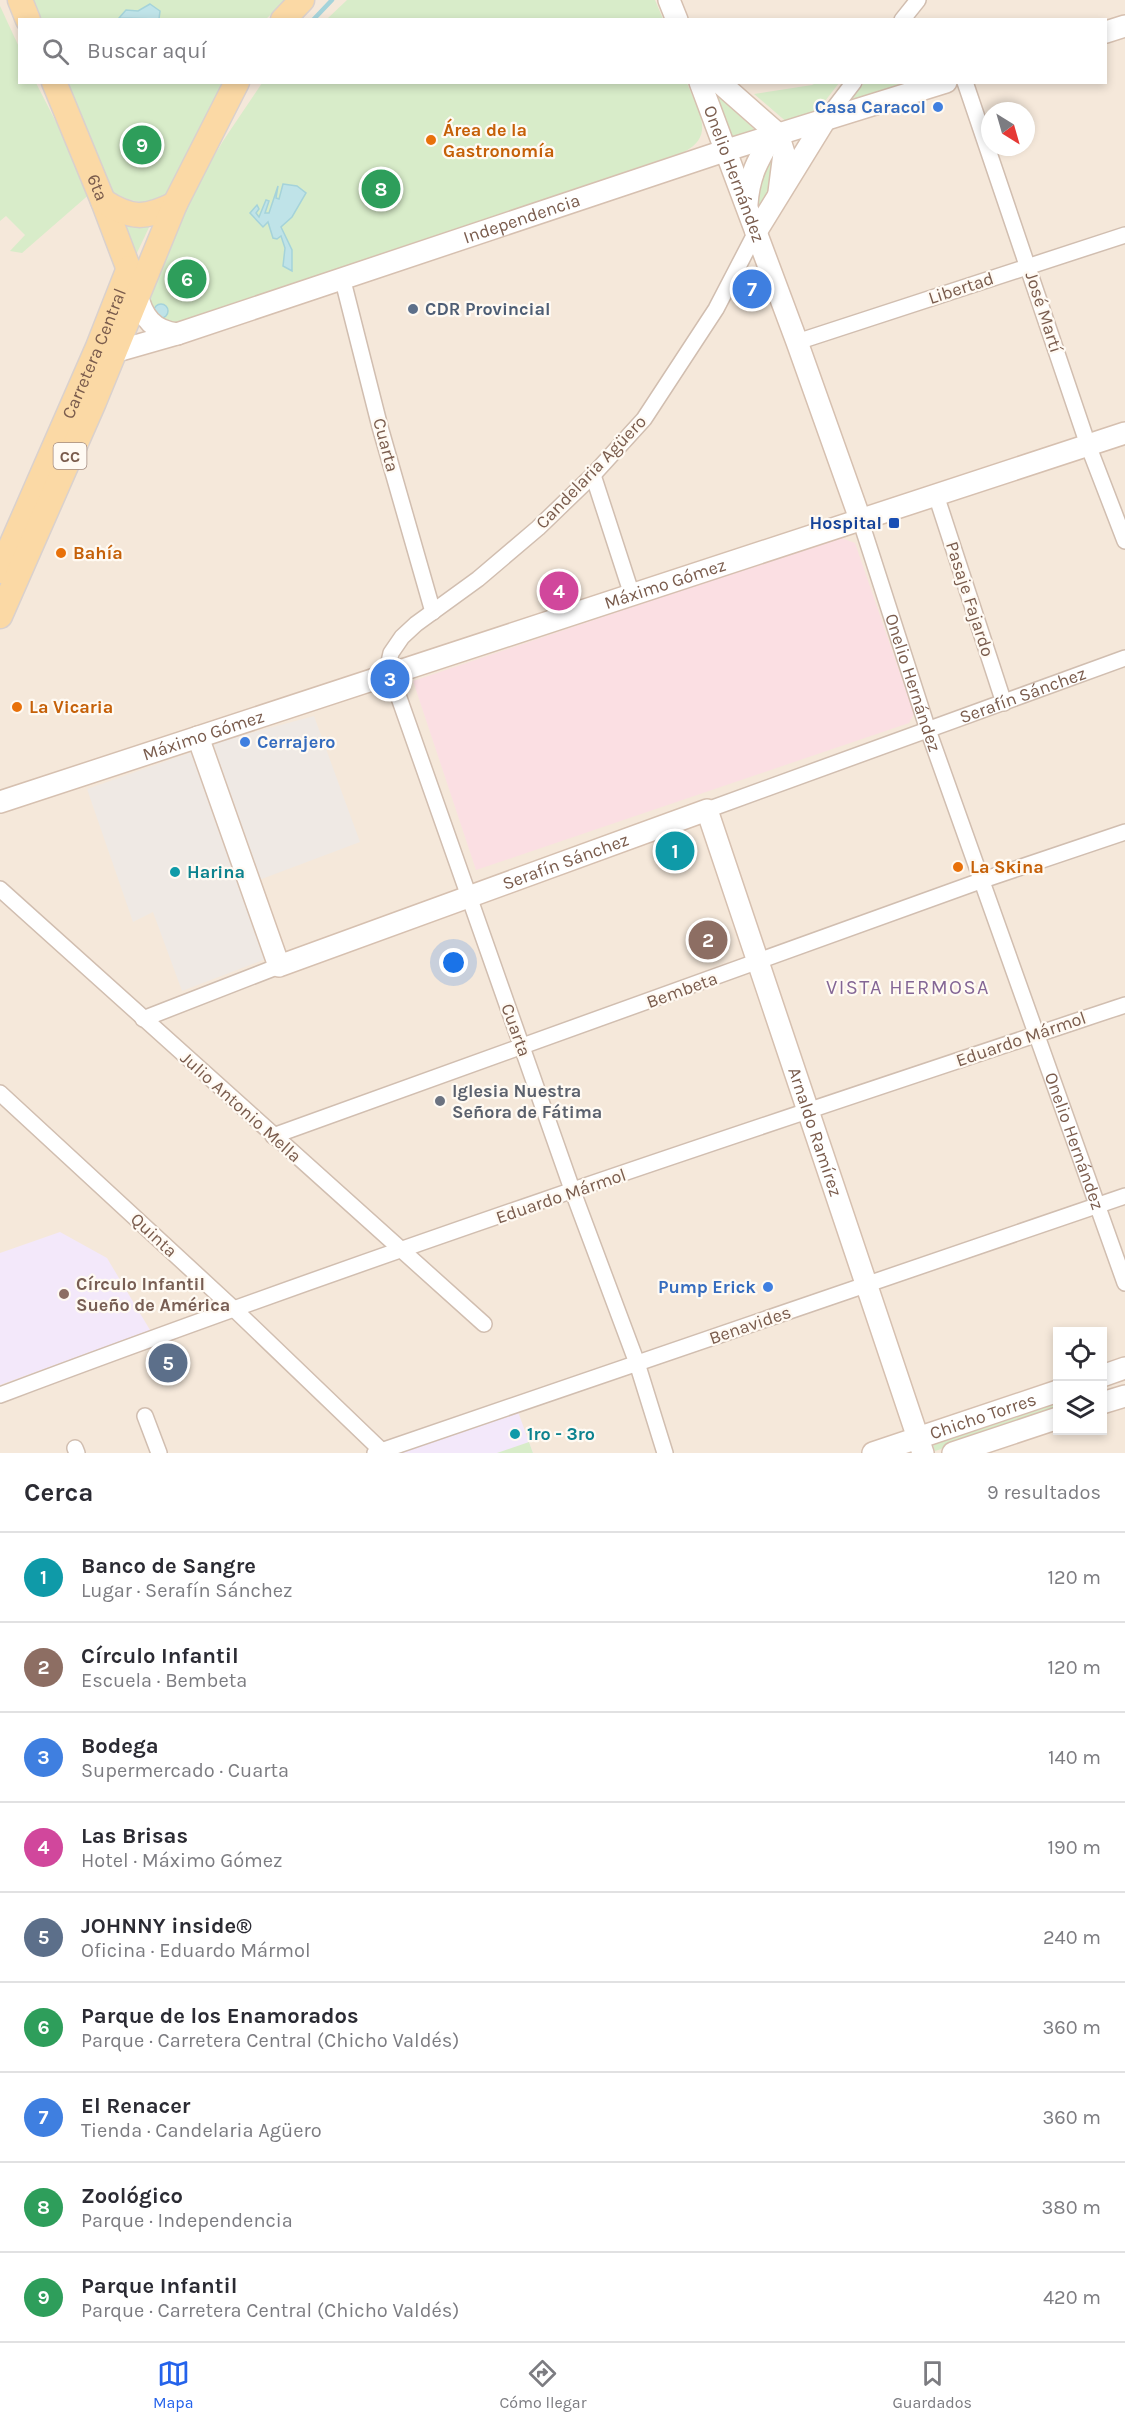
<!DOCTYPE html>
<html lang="es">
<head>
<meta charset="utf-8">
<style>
	body { margin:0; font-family:Karla,sans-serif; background:#f7f7f7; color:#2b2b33 }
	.controls { position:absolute; right:18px; bottom:18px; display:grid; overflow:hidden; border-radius:0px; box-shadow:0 3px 9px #0003 }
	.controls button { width:54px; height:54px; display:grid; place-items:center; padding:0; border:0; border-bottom:2px solid #e1e1e2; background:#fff; color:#2b2b33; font:30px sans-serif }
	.compass { position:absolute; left:981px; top:102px; width:54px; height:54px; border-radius:50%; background:#fff; box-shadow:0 3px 9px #0003; rotate:143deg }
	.you { position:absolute; left:454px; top:963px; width:21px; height:21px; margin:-15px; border:4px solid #fff; border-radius:50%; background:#1a73e8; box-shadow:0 0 0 9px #1a73e833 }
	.badge { display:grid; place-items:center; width:39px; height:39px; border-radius:50%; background:#2563eb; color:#fff; font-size:20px; font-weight:700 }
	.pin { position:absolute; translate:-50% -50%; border:3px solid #fff; box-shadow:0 2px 6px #0006 }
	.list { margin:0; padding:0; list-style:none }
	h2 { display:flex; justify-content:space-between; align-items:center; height:78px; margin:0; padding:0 24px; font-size:26px }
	h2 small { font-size:20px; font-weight:400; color:#7c7c81 }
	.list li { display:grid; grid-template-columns:39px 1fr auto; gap:18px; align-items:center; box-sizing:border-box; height:90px; padding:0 24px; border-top:2px solid #e1e1e2 }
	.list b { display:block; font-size:22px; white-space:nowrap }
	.list p { margin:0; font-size:20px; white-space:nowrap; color:#7c7c81 }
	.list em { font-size:20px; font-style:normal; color:#7c7c81 }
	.icon { flex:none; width:33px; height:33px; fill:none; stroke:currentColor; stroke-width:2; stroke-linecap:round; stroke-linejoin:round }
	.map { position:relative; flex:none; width:1125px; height:1453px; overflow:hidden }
	.search { position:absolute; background:#fff; box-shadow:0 3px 9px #0003; left:18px; right:18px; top:18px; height:66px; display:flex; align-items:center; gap:15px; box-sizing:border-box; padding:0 21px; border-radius:0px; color:#7c7c81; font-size:22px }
	.sheet { height:888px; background:#fff }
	nav { display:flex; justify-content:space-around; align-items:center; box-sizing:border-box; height:84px; border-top:2px solid #e1e1e2; background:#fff; font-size:16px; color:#7c7c81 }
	nav a { display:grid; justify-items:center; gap:3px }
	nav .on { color:#2563eb }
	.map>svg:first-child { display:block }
	.residential { fill:#f5e8da; fill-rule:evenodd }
	.industrial { fill:#efe9e4 }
	.education { fill:#f3e8fa }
	.medical { fill:#fbdfe3 }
	.green { fill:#d8ecc9 }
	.water { fill:#bfe3e8; stroke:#a5d3da; stroke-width:1.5 }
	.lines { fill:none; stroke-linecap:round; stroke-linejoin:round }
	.stream { stroke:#a5d3da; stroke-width:4.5 }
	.street-casing { stroke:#d1beb0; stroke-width:18 }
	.secondary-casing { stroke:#d6c0b0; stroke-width:24 }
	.primary-casing { stroke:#dad1cd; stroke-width:27 }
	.street { stroke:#fff; stroke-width:15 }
	.secondary { stroke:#fff; stroke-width:21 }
	.primary { stroke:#fbd9a5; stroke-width:24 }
	.shop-dot { fill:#3f7fe0; stroke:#fffaf3; stroke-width:2 }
	.food-dot { fill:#e8710a; stroke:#fffaf3; stroke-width:2 }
	.service-dot { fill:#5c6f8a; stroke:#fffaf3; stroke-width:2 }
	.transit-dot { fill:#1a4fb4; stroke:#fffaf3; stroke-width:2 }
	.culture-dot { fill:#0f9aa8; stroke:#fffaf3; stroke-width:2 }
	.worship-dot { fill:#6b7280; stroke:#fffaf3; stroke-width:2 }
	.education-dot { fill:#8d6e63; stroke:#fffaf3; stroke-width:2 }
	.labels { text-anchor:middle; stroke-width:4.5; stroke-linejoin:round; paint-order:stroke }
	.shield { fill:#fffaf3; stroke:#a28b7f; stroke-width:1.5 }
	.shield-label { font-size:16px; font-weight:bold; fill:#7a5c4d }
	.shop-label { font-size:18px; font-weight:bold; fill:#366cbe; stroke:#fffaf3; text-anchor:end }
	.food-label { font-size:18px; font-weight:bold; fill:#c56008; stroke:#fffaf3; text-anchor:start }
	.street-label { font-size:18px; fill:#7a5c4d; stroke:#fffaf3 }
	.service-label { font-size:18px; font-weight:bold; fill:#4e5e75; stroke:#fffaf3; text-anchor:start }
	.transit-label { font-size:18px; font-weight:bold; fill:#164399; stroke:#fffaf3; text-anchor:end }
	.culture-label { font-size:18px; font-weight:bold; fill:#0d838f; stroke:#fffaf3; text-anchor:start }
	.worship-label { font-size:18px; font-weight:bold; fill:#5b616d; stroke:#fffaf3; text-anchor:start }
	.education-label { font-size:18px; font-weight:bold; fill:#785e54; stroke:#fffaf3; text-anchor:start }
	.neighbourhood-label { font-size:20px; letter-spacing:1.5px; fill:#846695; stroke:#fffaf3 }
</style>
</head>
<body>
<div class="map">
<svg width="1125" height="1453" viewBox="0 0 1125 1453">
	<rect width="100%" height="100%" fill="#fdf6ec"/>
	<!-- residential -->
	<path class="residential" d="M0,0H1125V1453H0ZM20,20H1106V82H20ZM990,111H1026V147H990ZM1058,1332H1102V1430H1058Z"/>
	<!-- industrial -->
	<path class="industrial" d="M314,716L360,842L259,880L213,743Z
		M192,752L266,959L182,991L153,912L133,922L87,789Z"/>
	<!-- education -->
	<path class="education" d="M60,1232L107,1258L150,1330L0,1385V1253Z
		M517,1409L533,1453H402L401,1451Z"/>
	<!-- medical -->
	<path class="medical" d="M839,537L855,543L914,714L909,723L476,870L413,681Z"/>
	<!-- green -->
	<path class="green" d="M33,0H286L265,20L41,19Z
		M347,0H655L663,19H327Z
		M0,6L19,47L20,82L36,83L92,192L22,253L10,251L25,235L6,216L0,221Z
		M67,83H223L164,199C145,206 128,201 111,191Z
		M262,83H687C697,109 717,135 684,152L168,326L145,308L173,225L223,141Z
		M816,83H839L812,118L789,124L754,94L812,85Z
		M864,83H918L847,106Z
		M710,89L755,130V133L734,144Z
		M768,155H774L773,191L760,217L754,197Z
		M118,217L152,221L136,255Z
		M1057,1404V1411L935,1451L933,1445Z
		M529,1442L533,1453H497Z"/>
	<!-- water -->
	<path class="water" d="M150,4L160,11L159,19L119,18L126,10L138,11Z
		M283,184L297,186L306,193L292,217L281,227L292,250V271L283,266L285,248L281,236L277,239L273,238L268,222L263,227L250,213L257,205L259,209L256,213L259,217L266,200L269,201L265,213H269L278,186L276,198L279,199Z
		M154 311a7 7 0 1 1 14 0a7 7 0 1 1-14 0Z"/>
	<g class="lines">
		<!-- stream -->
		<path class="stream" d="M313,20L332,0"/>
		<!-- street casing -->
		<g class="street-casing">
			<g id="street">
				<path d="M902,20L918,0"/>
				<path d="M965,82L1088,445L1125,541"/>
				<path d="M825,120L854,82"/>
				<path d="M342,277L380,427L433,612"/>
				<path d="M797,342L1125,235"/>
				<path d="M593,475L632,595"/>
				<path d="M936,495L1004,703"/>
				<path id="s1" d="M860,519L928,730L1125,1283"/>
				<path id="s2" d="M707,810L1125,658"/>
				<path d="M0,889L484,1324"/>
				<path d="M143,1019L279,966"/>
				<path d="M0,1093L234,1309L384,1453"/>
				<path d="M273,1136L983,880L1125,832"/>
				<path d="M0,1395C371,1255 749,1130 1125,1005"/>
				<path d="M145,1416L159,1453"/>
				<path d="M75,1448L77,1453"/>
				<path d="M375,1453L1125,1196"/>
				<path d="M665,1453L637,1363L573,1192L391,675L389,662L391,653L402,637L416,624L478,579L538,528L593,475L644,419L716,309L756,232"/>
			</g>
		</g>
		<!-- secondary casing -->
		<g class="secondary-casing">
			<g id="secondary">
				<path d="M669,0L677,20"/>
				<path d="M1106,32L1125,26"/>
				<path id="s3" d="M700,82L797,342L860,519"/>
				<path d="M719,82L778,134L784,153L779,192"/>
				<path d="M747,204C749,175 758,160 772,136"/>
				<path d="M756,232L825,120"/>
				<path d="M137,294C142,317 153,331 177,334"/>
				<path id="s4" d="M114,352L177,334L724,151L946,82"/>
				<path id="s5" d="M198,737L279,966L707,810L923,1453"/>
				<path id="s6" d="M0,802L1125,433"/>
				<path d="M1102,1376L1125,1368"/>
				<path d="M1102,1403L1125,1396"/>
				<path id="s7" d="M873,1453L1058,1391"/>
				<path d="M953,1453L1058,1418"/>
			</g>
		</g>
		<!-- primary casing -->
		<g class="primary-casing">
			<g id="primary">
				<path d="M20,0L28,20"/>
				<path d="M283,20L302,0"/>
				<path id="s8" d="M54,82L103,201L134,283"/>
				<path d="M103,201C131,219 145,219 175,204"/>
				<path id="s9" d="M0,571L98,347L129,268"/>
				<path d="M0,616L94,402L175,204L237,82"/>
			</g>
		</g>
		<!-- street -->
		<use href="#street" class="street"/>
		<!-- secondary -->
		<use href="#secondary" class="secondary"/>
		<!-- primary -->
		<use href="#primary" class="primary"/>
	</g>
	<!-- markers -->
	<g class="shop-dot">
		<circle cx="938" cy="107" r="6"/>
		<circle cx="245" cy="742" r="6"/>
		<circle cx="768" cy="1287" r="6"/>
	</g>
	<g class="food-dot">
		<circle cx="431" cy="140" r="6"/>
		<circle cx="61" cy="553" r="6"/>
		<circle cx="17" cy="707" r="6"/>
		<circle cx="958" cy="867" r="6"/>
	</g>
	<circle class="service-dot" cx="413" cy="309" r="6"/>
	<rect class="transit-dot" x="888" y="517" width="12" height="12" rx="3"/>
	<g class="culture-dot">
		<circle cx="175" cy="872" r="6"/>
		<circle cx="515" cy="1434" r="6"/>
	</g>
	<circle class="worship-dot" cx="440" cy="1101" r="6"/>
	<circle class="education-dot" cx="64" cy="1294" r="6"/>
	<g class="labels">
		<!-- shield labels -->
		<rect class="shield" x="53.5" y="443" width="33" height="26" rx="4.5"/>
		<g class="shield-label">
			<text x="70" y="462">CC</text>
		</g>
		<!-- shop labels -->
		<g class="shop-label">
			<text x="926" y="113">Casa Caracol</text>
			<text x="257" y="748" text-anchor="start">Cerrajero</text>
			<text x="756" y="1293">Pump Erick</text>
		</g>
		<!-- food labels -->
		<g class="food-label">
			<text x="443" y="136">Área de la<tspan x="443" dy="21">Gastronomía</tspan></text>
			<text x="73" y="559">Bahía</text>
			<text x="29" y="713">La Vicaria</text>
			<text x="970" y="873">La Skina</text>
		</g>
		<!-- street labels -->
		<g class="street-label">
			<text dy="6" stroke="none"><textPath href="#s3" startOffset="98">Onelio Hernández</textPath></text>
			<text dy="6" stroke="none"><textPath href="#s8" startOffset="114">6ta</textPath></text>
			<text dy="6" stroke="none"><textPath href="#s4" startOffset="429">Independencia</textPath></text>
			<text transform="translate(961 288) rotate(-18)" y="6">Libertad</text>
			<text transform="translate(1044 312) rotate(72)" y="6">José Martí</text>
			<text dy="6" stroke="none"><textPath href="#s9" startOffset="237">Carretera Central</textPath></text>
			<text transform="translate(386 445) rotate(75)" y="6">Cuarta</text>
			<text transform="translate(591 472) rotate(-46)" y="6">Candelaria Agüero</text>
			<text dy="6" stroke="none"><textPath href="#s6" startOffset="700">Máximo Gómez</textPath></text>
			<text transform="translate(970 599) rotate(72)" y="6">Pasaje Fajardo</text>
			<text dy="6" stroke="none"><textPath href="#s1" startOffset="172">Onelio Hernández</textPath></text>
			<text dy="6" stroke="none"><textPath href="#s2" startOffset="336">Serafín Sánchez</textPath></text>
			<text dy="6" stroke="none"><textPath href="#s6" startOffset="214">Máximo Gómez</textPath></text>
			<text dy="6" stroke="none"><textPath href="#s5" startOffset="548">Serafín Sánchez</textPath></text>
			<text transform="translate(682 990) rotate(-20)" y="6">Bembeta</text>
			<text transform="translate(516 1030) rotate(70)" y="6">Cuarta</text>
			<text transform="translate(1021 1039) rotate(-19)" y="6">Eduardo Mármol</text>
			<text transform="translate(241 1107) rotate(42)" y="6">Julio Antonio Mella</text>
			<text dy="6" stroke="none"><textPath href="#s5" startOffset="1038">Arnaldo Ramírez</textPath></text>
			<text dy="6" stroke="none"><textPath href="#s1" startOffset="658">Onelio Hernández</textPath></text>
			<text transform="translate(561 1196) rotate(-19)" y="6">Eduardo Mármol</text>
			<text transform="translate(154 1235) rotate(43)" y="6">Quinta</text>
			<text transform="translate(750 1325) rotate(-19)" y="6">Benavides</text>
			<text dy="6" stroke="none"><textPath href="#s7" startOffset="116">Chicho Torres</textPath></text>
		</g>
		<!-- service labels -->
		<g class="service-label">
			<text x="425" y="315">CDR Provincial</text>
		</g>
		<!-- transit labels -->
		<g class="transit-label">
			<text x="882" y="529">Hospital</text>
		</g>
		<!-- culture labels -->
		<g class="culture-label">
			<text x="187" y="878">Harina</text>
			<text x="527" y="1440">1ro - 3ro</text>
		</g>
		<!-- worship labels -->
		<g class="worship-label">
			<text x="452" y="1097">Iglesia Nuestra<tspan x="452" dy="21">Señora de Fátima</tspan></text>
		</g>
		<!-- education labels -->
		<g class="education-label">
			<text x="76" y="1290">Círculo Infantil<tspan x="76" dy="21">Sueño de América</tspan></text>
		</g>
		<!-- neighbourhood labels -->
		<g class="neighbourhood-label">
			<text x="908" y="994">VISTA HERMOSA</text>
		</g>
	</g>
</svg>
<div class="controls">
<button><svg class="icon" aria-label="locate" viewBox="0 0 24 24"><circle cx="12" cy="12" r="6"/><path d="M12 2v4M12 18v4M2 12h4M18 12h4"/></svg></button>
<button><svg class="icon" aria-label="layers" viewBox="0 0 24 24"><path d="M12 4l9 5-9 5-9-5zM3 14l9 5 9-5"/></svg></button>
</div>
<svg class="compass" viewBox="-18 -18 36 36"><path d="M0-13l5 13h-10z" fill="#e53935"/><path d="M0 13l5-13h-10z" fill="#7c7c81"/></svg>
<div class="you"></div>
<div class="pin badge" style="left:675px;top:851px;background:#0f9aa8">1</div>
<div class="pin badge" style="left:708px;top:940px;background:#8d6e63">2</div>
<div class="pin badge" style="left:390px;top:679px;background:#3f7fe0">3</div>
<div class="pin badge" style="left:559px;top:591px;background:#d1479c">4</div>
<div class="pin badge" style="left:168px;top:1363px;background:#5c6f8a">5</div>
<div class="pin badge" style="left:187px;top:279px;background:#2e9e5b">6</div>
<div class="pin badge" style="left:752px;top:289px;background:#3f7fe0">7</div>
<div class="pin badge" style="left:381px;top:189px;background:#2e9e5b">8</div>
<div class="pin badge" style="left:142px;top:145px;background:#2e9e5b">9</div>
<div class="search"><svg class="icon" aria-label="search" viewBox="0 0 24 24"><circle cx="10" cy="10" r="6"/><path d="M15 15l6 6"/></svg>Buscar aquí</div>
</div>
<section class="sheet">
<h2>Cerca<small>9 resultados</small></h2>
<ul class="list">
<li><span class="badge" style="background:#0f9aa8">1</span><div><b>Banco de Sangre</b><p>Lugar · Serafín Sánchez</p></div><em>120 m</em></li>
<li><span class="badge" style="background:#8d6e63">2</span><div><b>Círculo Infantil</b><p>Escuela · Bembeta</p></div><em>120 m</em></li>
<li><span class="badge" style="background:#3f7fe0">3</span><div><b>Bodega</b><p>Supermercado · Cuarta</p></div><em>140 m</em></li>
<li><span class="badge" style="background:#d1479c">4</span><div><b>Las Brisas</b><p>Hotel · Máximo Gómez</p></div><em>190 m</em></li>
<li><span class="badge" style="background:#5c6f8a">5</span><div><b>JOHNNY inside®</b><p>Oficina · Eduardo Mármol</p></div><em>240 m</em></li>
<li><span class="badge" style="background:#2e9e5b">6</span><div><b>Parque de los Enamorados</b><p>Parque · Carretera Central (Chicho Valdés)</p></div><em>360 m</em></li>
<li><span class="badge" style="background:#3f7fe0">7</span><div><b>El Renacer</b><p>Tienda · Candelaria Agüero</p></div><em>360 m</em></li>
<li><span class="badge" style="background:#2e9e5b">8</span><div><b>Zoológico</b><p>Parque · Independencia</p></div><em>380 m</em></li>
<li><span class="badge" style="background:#2e9e5b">9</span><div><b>Parque Infantil</b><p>Parque · Carretera Central (Chicho Valdés)</p></div><em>420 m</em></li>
</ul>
</section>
<nav>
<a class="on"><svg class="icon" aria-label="map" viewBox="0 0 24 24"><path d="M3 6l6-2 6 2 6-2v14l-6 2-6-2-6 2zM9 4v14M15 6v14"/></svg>Mapa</a>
<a><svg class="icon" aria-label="directions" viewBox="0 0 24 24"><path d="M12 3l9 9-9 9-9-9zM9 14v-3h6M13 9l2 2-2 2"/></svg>Cómo llegar</a>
<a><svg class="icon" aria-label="saved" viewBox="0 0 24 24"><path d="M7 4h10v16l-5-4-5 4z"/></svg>Guardados</a>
</nav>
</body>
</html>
